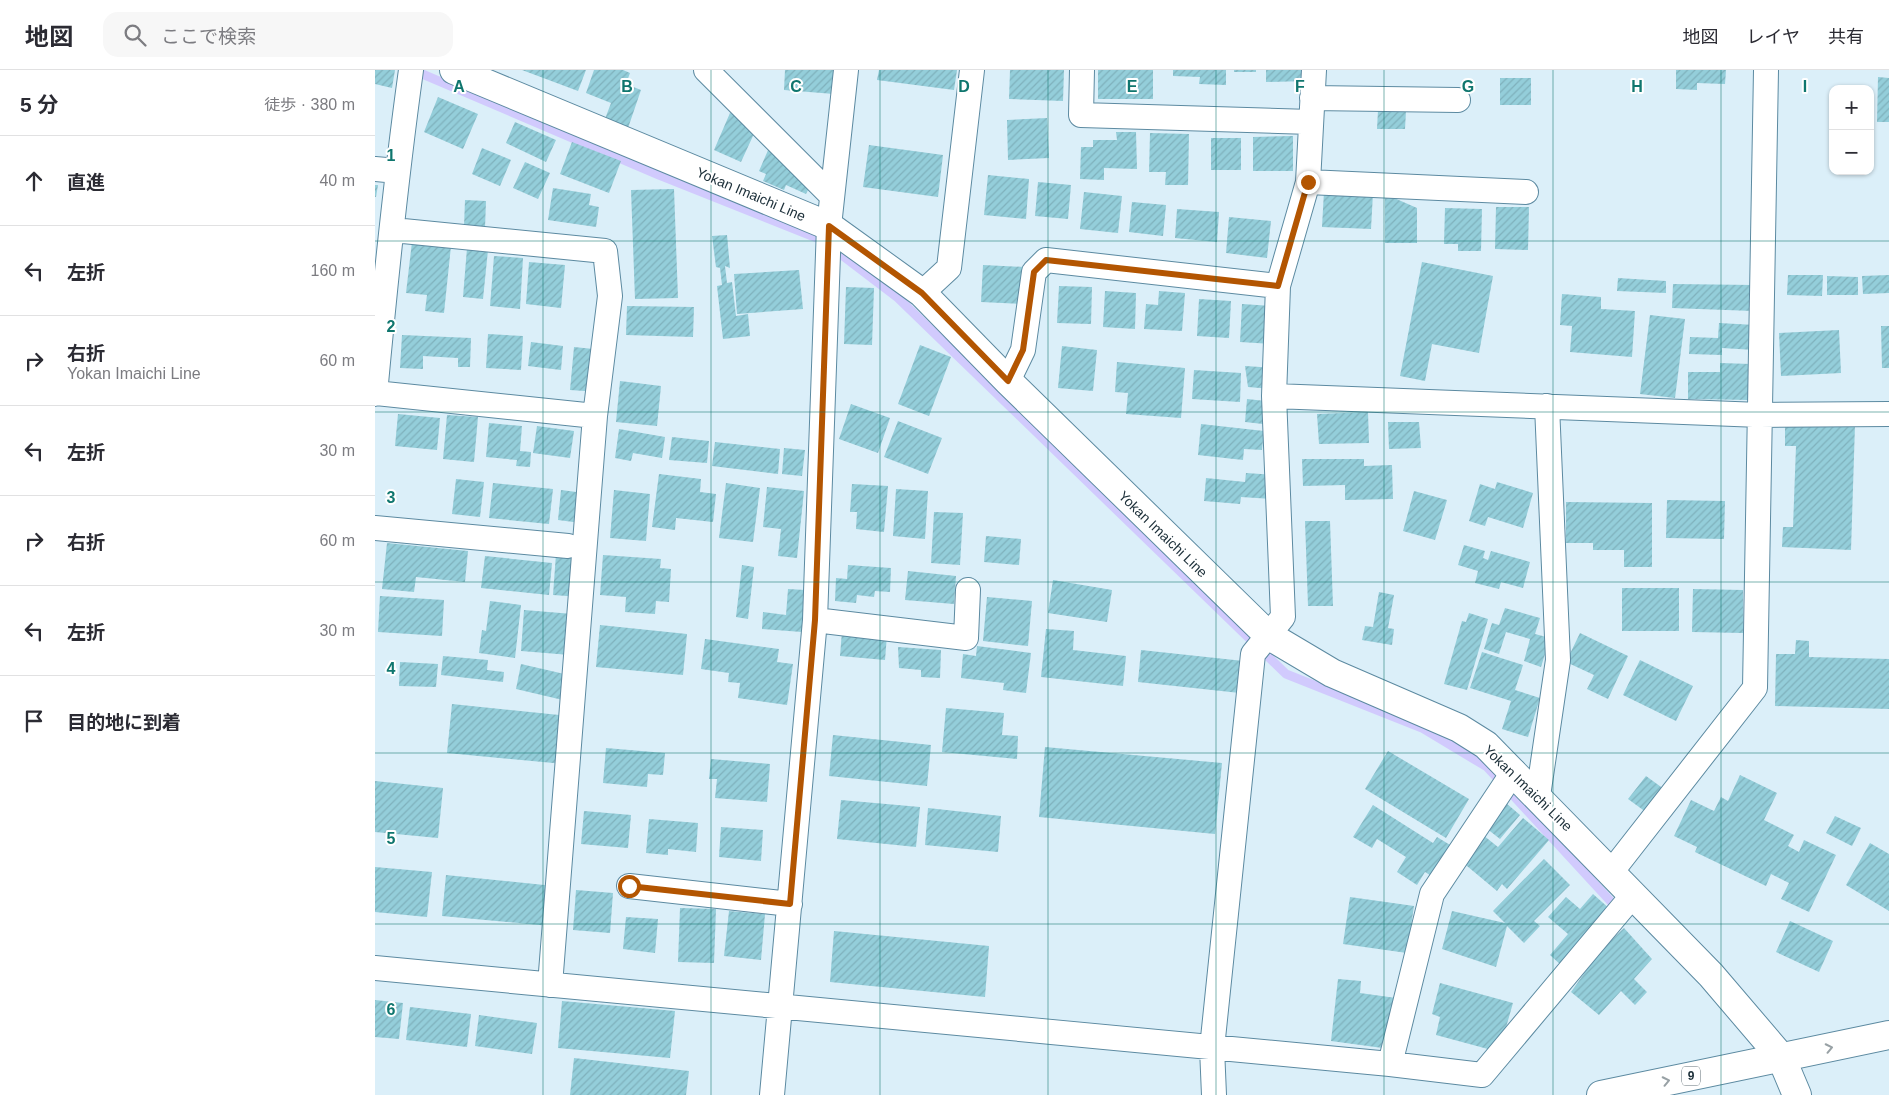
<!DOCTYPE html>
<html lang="ja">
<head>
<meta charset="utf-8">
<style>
	body { margin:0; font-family:Helvetica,"Noto Sans JP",sans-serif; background:#f7f7f7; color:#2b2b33 }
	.controls { position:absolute; right:15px; top:15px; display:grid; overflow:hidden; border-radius:10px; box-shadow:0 1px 4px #0004 }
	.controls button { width:45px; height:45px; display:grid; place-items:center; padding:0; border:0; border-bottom:1px solid #e1e1e2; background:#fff; color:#2b2b33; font:25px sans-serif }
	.stop { position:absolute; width:15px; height:15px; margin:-11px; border:4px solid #b35501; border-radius:50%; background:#fff }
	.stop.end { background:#b35501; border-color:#fff; box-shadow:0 1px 5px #0008 }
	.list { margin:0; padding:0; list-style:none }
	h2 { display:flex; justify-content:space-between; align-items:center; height:65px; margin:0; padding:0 20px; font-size:21px }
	h2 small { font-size:16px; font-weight:400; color:#7c7c81 }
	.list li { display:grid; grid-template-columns:32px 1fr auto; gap:15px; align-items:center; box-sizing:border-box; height:90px; padding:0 20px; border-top:1px solid #e1e1e2 }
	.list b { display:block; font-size:19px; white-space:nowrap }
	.list p { margin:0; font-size:16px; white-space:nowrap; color:#7c7c81 }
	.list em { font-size:16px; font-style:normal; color:#7c7c81 }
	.icon { flex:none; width:28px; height:28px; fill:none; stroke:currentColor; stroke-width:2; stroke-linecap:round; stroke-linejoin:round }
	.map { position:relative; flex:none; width:1514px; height:1025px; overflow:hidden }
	header { display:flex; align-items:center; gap:30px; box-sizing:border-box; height:70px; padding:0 25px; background:#fff; border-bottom:1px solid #e1e1e2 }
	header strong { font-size:24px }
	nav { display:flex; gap:28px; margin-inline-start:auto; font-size:18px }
	.search { width:350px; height:45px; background:#f7f7f7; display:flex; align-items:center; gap:12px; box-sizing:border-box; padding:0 18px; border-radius:15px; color:#7c7c81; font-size:19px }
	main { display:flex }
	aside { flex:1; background:#fff }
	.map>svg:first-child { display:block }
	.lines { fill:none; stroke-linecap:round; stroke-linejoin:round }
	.stream { stroke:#d1cafd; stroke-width:9 }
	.building { fill:url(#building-hatch) }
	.minor-casing { stroke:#5c8aa1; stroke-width:26 }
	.secondary-casing { stroke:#5c8aa1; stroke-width:30 }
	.trunk-casing { stroke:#5c8aa1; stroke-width:30 }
	.minor { stroke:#fff; stroke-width:24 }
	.secondary { stroke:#fff; stroke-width:28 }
	.trunk { stroke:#fff; stroke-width:28 }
	.oneway { stroke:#98a1a5 }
	.route { stroke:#b35501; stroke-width:6 }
	.grid { fill:none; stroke:#0f766e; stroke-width:1; stroke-opacity:0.55 }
	.labels { text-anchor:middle; stroke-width:4; stroke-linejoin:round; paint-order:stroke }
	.shield { fill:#fff; stroke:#5f6d74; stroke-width:1 }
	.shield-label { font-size:12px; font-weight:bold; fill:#1b2e38 }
	.street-label { font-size:14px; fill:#1b2e38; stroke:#fff }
	.grid-label { font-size:16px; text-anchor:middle; font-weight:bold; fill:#0f766e; stroke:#fff; stroke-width:4; stroke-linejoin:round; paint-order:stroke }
</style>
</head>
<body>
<header>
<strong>地図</strong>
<div class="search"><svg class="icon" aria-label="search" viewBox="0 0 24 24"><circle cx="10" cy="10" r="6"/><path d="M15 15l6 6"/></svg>ここで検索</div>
<nav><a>地図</a><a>レイヤ</a><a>共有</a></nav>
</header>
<main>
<aside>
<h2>5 分<small>徒歩 · 380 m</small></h2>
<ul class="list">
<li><svg class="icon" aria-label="ahead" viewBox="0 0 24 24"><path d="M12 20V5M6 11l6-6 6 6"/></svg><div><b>直進</b></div><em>40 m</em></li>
<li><svg class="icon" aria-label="left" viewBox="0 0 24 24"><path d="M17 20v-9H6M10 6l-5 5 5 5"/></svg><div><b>左折</b></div><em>160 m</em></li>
<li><svg class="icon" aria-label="right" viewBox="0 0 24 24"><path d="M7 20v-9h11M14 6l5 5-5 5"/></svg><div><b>右折</b><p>Yokan Imaichi Line</p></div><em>60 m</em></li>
<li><svg class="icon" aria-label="left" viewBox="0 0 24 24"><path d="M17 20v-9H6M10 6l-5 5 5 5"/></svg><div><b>左折</b></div><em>30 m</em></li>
<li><svg class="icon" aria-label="right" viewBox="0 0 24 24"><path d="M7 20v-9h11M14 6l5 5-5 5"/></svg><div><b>右折</b></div><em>60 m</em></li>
<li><svg class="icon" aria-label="left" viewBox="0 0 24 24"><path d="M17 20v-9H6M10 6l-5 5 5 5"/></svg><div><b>左折</b></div><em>30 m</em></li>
<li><svg class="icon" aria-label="arrive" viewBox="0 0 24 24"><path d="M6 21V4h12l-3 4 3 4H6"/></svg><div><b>目的地に到着</b></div></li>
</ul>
</aside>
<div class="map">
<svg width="1514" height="1025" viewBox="0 0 1514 1025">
	<defs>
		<pattern id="building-hatch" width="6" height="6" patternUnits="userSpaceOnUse" patternTransform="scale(1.25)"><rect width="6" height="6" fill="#94ceda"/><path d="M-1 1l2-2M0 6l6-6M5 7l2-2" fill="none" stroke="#7fb1bc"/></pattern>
	</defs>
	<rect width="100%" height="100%" fill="#dbeff9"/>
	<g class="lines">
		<!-- stream -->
		<path class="stream" d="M38,0L284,105L447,170L523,228L911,604L1047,658L1112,697L1239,835"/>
	</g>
	<!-- building -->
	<path class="building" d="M0,0H20L17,18L0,14Z
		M147,0H211L203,21Z
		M219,0H248L255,3L251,14L266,20L253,58L230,49L236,33L211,23Z
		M410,0H461L459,24L409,20Z
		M504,0H582L579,20L502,10Z
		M635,0H689L688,31L634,29Z
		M723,0H778V29H723Z
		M798,0H851V15L824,14L825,7L798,6Z
		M859,0H881V2H859Z
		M891,0H932V11L891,12Z
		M1301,0H1351L1350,14L1322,13V20L1301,19Z
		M1503,7L1514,8V52H1502Z
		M1125,8H1156V35H1125Z
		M63,27L103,44L88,79L49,62Z
		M1003,40L1031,41L1030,59H1002Z
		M355,43L383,55L366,92L339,80Z
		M672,48L674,88L633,90L632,50Z
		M140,52L181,70L171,92L131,73Z
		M741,62H761L762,99L729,98V110L705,109L706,77H718V70H742Z
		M775,63L814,64L813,115H790L791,102H774Z
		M918,66V101H878V67Z
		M836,68H866V100H836Z
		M197,72L246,91L234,123L185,104Z
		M494,75L568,85L563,127L488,117Z
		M107,78L136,90L125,116L97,104Z
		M394,78L440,106L431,124L411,115L409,120L388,111L391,104L384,101Z
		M150,92L175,103L163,129L138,118Z
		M613,105L654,109L651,149L609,145Z
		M663,112L696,115L693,149L660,146Z
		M0,115H3L1,127H0Z
		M178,118L216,124L214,135L224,137L221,157L173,150Z
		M299,119L303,228L260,229L256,120Z
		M949,121L998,123L996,159L947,157Z
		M709,122L747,126L743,163L705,159Z
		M1010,124L1042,138V173H1010Z
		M90,130L111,131L110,158L89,157Z
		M757,132L791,135L788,166L754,162Z
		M1121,137H1154L1153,180L1120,179Z
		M1070,138L1107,139L1106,181H1083V174H1069Z
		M802,139L844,142L842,172L800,168Z
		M854,147L896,151L892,188L851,183Z
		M352,165L355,198L350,196L352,213L357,212L361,246L373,244L375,266L348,269L342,216L347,215L345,198L341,197L337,166Z
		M37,172L76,176L69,243L50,241L52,225L31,223Z
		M92,178L113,180L108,229L88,227Z
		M119,186L148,188L145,239L115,236Z
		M154,192L190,195L186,238L151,234Z
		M1047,192L1118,206L1104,283L1057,274L1050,311L1025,306Z
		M608,195L650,197L648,234L606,232Z
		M424,200L428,239L362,244L359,204Z
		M1413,205H1448L1447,226L1412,225Z
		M1514,205V223L1488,224L1487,206Z
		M1452,206L1483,207V225H1452Z
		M1243,208L1291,211V223L1242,221Z
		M1298,214L1379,215L1378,241L1297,238Z
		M684,216L717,217L716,254L682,253Z
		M471,217L499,218L497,275L469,274Z
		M730,221L761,223L760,259L728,257Z
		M784,221L810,223L807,261L769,259L771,234L783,235Z
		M1187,224L1226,227V239L1260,241L1257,287L1195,282L1197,256L1185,255Z
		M824,229L856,231L854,268L822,266Z
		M867,234L899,236L898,274L865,272Z
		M252,236L319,237L318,267L251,265Z
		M1275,245L1310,249L1300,328L1265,324Z
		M1344,253L1380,255L1379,280L1347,278V285L1314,284L1315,267L1343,268Z
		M1506,256H1514V298H1507Z
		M1464,260L1466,303L1406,306L1404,263Z
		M113,264L148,266L146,300L111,298Z
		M27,265L96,268L95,297H83V288L48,286V299L25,298Z
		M156,272L188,276L186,300L153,296Z
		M545,275L576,287L554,346L523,334Z
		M687,276L722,280L718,321L683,318Z
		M199,277L228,280L224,322L195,320Z
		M742,292L810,298L806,348L751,344L753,323L740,322Z
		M1345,293L1376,294L1375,330L1313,329V302H1345Z
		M870,296L900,298L898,319L873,317Z
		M819,300L866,303L865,332L817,329Z
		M245,311L286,316L282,356L241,352Z
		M872,329L900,332L898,355L870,352Z
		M476,334L515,348L503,383L464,369Z
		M993,342L994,373L944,374L942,344Z
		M23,344L65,348L62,380L20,376Z
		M72,345L103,347L99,392L68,389Z
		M523,351L567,368L553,404L509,387Z
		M1013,352H1044L1046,378L1014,379Z
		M1410,352L1480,355L1476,480L1407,477L1408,457H1418L1421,376H1410Z
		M114,353L147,356L145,381L156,382L155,397L141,396L142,390L111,387Z
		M826,354L889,361L887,380L869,379L868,390L823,385Z
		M162,356L199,361L195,388L158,383Z
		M244,359L290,367L287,388L258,383L256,391L240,388Z
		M297,367L334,371L332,393L294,390Z
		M340,372L405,379L403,404L337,396Z
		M409,378L430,380L427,406L407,404Z
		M927,389H989V396L1017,395L1018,429L970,430V415L928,416Z
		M871,403L899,405L897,429L866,427L865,434L829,431L831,408L870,412Z
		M284,404L326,409L325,422L341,424L338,452L301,448L300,460L277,457Z
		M81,409L109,412L105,447L77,444Z
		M1122,412L1158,423L1148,458L1113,447L1110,456L1094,451L1105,414L1120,419Z
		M118,413L178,419L174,454L114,448Z
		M351,413L385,418L378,472L344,468Z
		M477,414L513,416L509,462L481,459L482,442H475Z
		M392,417L429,421L422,488L403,486L406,459L388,457Z
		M521,419L553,421L550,469L518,466Z
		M186,420L209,423L206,453L183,450Z
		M239,420L275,424L271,471L235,468Z
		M1039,421L1072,430L1060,470L1028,461Z
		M1292,430L1350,431L1349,469L1291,468Z
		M1191,432L1277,433V497H1249V480H1218V473H1191Z
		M559,442L588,443L585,495L556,493Z
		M930,451H955L958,536H933Z
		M611,466L646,469L644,495L609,492Z
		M12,473L93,481L90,512L41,507L39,522L7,519Z
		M1089,475L1110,481L1108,488L1113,490L1116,481L1155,492L1148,518L1126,512L1124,519L1100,513L1103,501L1083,495Z
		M181,484L209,486L206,527L178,525Z
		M228,485L286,489L285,498L296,499L294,532L281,531L280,544L250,542L251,527L225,525Z
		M110,486L177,493L174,525L106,518Z
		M367,495L379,497L373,549L361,547Z
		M473,495L516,498L515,522L500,521L499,527L482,525L481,533L460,531L461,508L472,509Z
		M533,501L581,506L579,534L530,530Z
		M678,510L737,520L732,552L673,543Z
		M1247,518H1304V561H1247Z
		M413,519L430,520L427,562L387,559L388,542L411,545Z
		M1318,519L1368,520V563L1317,562Z
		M1004,522L1019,525L1013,558L1019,559L1017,575L987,570L990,556L998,557Z
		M5,526L69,530L67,566L3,562Z
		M612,527L657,531L653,576L608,571Z
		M115,531L146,535L140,588L104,583L107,560L111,561Z
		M1130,538L1165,548L1160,564L1175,568L1166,597L1149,591L1155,569L1131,562L1124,584L1109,579L1117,553L1124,555Z
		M149,540L198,544L195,585L146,581Z
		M1094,543L1113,549L1092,620L1069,614L1087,551L1091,552Z
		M225,555L312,564L308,605L221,597Z
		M671,559L699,561L698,580L751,586L748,616L666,607Z
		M467,561L512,565L510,590L465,586Z
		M1205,563L1253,586L1233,629L1212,619L1219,605L1191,592Z
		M330,569L404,579L402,592L418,594L412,635L363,628L365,613L353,612L354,603L326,599Z
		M1421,570L1434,571V587L1514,589V639L1400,636L1401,584H1420Z
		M602,576L656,583L651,623L628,620L629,613L586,608L588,584L601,586Z
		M523,577L566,580L565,608L546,607V600L524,598Z
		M766,580L878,592L874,624L763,612Z
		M1107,582L1148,595L1140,620L1165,628L1153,667L1127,659L1136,631L1095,618Z
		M68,586L113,590L112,600L129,602L128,612L66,605Z
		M1265,590L1318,616L1301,651L1248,625Z
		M25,592L63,594L61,617L24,616Z
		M146,594L198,606L192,631L141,619Z
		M77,634L194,646L189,694L72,683Z
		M571,638L629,643L627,665L643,666L642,689L567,682Z
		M458,665L556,675L552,716L454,706Z
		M670,677L847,693L840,764L664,747Z
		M231,678L290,683L288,705L273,704L272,717L228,713Z
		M1013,681L1094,729L1071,768L990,719Z
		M336,689L395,694L392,732L340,728L342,709H334Z
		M1365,705L1402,723L1389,750L1419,765L1413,776L1424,782L1429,770L1461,785L1434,842L1406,829L1414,813L1396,804L1391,816L1320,782L1322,777L1299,766L1316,730L1339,741L1346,727L1353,731Z
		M1271,706L1293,722L1275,745L1253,729Z
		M0,711L68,718L63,768L0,762Z
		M466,730L545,737L541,777L462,769Z
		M1131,733L1145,745L1125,769L1111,758Z
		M998,735L1058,773L1062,767L1085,781L1066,812L1050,802L1042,815L1022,802L1031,787L1002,769L997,778L978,767Z
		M553,738L626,746L623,782L550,775Z
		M209,741L256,745L253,778L206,774Z
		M1460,746L1486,758L1477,776L1451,763Z
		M1148,748L1174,770L1132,819L1127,814L1122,821L1086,791L1108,765L1123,777Z
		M274,749L323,753L321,782L293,779V785L271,783Z
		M346,757L388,760L386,791L344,787Z
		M1495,773L1514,784V841L1471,815Z
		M1169,789L1195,815L1159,851L1165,856L1149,873L1132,856L1121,897L1067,879L1077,841L1130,853L1118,841Z
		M0,797L57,802L52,847L0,842Z
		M71,805L179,816L175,856L67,846Z
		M201,820L238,823L235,863L198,860Z
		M1218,824L1236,840L1187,896L1175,885L1193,864L1173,847L1191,827L1205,839Z
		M975,827L1039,836L1032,883L968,874Z
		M305,838L341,839L339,893L303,892Z
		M354,841L390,844L386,890L349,886Z
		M251,847L283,849L280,883L248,879Z
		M1415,851L1458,871L1444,902L1401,882Z
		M1249,858L1277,889L1259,909L1272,922L1260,935L1246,921L1224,945L1196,922L1225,881Z
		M459,861L614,876L610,927L455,912Z
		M963,909L986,911L985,923L1021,928L1015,979L956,971Z
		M1065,913L1138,933L1124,982L1061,965L1065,947L1057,944Z
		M0,930L28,933L24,969L0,967Z
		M187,931L300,941L295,988L183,978Z
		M35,937L96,944L92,977L31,970Z
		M104,945L162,953L157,984L100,976Z
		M199,988L314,1001L311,1025H195Z"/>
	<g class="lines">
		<!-- minor casing -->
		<g class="minor-casing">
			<path id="minor" d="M331,0L457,126
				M707,0L706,45L936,52
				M937,28L1083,30
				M0,99L22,101
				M933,112L1151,122
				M18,160L230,181L235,226L220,346L175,915
				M547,223L574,198L597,0
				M633,311L648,280L659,202L671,190L903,216
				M0,323L220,346
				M0,324C10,216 21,108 36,0
				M899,326L1385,345L1514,344
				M0,458L193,476
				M440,550L591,568L593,520
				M1163,726L1183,590L1172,336
				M1237,801L1380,618L1391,0
				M254,816L415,834
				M0,898L1015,994L1107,1005L1258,825
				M1015,994L1057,824L1139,701
				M397,1025L440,550L454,156L471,0
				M839,1025L837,978L878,584L908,547L899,326L903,216L933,112L939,0"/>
		</g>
		<!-- secondary casing -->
		<g class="secondary-casing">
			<path id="secondary" d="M79,0L454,156L547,223L633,311L893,565L957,603L1084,658L1111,675L1336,905L1406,987L1422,1025"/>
		</g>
		<!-- trunk casing -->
		<g class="trunk-casing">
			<path id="trunk" d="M1226,1025L1514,965"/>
		</g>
		<!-- minor -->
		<use href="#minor" class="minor"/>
		<!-- secondary -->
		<use href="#secondary" class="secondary"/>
		<!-- trunk -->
		<use href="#trunk" class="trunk"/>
	</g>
	<!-- one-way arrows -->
	<defs><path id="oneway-chevron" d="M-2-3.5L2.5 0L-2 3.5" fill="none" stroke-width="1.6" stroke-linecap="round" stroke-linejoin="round" transform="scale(1.25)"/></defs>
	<g class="oneway">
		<use href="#oneway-chevron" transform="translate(1454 978) rotate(-12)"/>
		<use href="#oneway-chevron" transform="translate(1291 1011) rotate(-12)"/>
	</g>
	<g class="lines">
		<!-- route -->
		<path class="route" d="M254,816L415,834L440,550L454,156L547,223L633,311L648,280L659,202L671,190L903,216L933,112"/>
	</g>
	<!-- grid -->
	<path class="grid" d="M168,0V1025M336,0V1025M505,0V1025M673,0V1025M841,0V1025M1009,0V1025M1178,0V1025M1346,0V1025M0,171H1514M0,342H1514M0,512H1514M0,683H1514M0,854H1514"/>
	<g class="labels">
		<!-- shield labels -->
		<rect class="shield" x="1307" y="996.5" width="18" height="19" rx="4"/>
		<g class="shield-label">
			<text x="1316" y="1010">9</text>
		</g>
		<!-- street labels -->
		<g class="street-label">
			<text transform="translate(376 124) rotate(23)" y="5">Yokan Imaichi Line</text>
			<text transform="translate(788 464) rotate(44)" y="5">Yokan Imaichi Line</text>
			<text transform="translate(1153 718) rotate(44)" y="5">Yokan Imaichi Line</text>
		</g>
	</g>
	<g class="grid-label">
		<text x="84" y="22">A</text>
		<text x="252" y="22">B</text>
		<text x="421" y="22">C</text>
		<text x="589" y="22">D</text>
		<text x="757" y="22">E</text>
		<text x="925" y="22">F</text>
		<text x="1093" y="22">G</text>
		<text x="1262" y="22">H</text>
		<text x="1430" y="22">I</text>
		<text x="16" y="91">1</text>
		<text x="16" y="262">2</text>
		<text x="16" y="433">3</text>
		<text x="16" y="604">4</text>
		<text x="16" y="774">5</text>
		<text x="16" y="945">6</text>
	</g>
</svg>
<div class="controls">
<button>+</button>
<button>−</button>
</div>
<div class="stop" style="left:254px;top:816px"></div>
<div class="stop end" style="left:933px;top:112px"></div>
</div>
</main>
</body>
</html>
